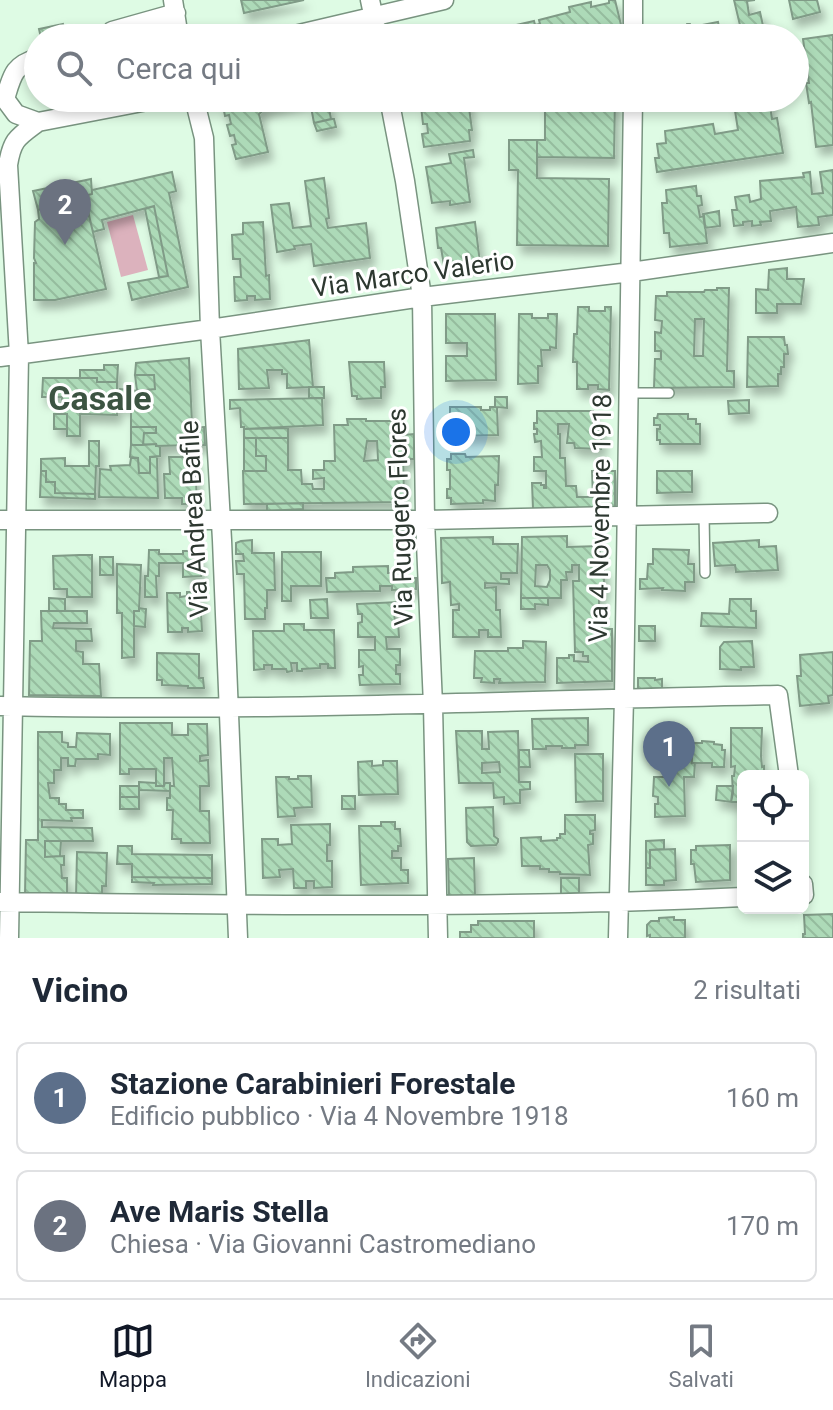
<!DOCTYPE html>
<html lang="it">
<head>
<meta charset="utf-8">
<style>
	body { margin:0; font-family:Roboto,sans-serif; background:#f6f6f7; color:#1f2937 }
	.controls { position:absolute; right:24px; bottom:24px; display:grid; overflow:hidden; border-radius:12px; box-shadow:0 4px 12px #0003 }
	.controls button { width:72px; height:72px; display:grid; place-items:center; padding:0; border:0; border-bottom:2px solid #e0e1e3; background:#fff; color:#1f2937; font:40px sans-serif }
	.you { position:absolute; left:456px; top:432px; width:28px; height:28px; margin:-20px; border:6px solid #fff; border-radius:50%; background:#1a73e8; box-shadow:0 0 0 12px #1a73e833 }
	.badge { display:grid; place-items:center; width:52px; height:52px; border-radius:50%; background:#111827; color:#fff; font-size:26px; font-weight:700 }
	.pin { position:absolute; translate:-50% -66px; filter:drop-shadow(0 2px 4px #0008) }
	.pin::after { content:''; position:absolute; top:42px; width:28px; height:24px; background:inherit; clip-path:polygon(0 0,100% 0,50% 100%) }
	.list { margin:0; padding:0; list-style:none }
	h2 { display:flex; justify-content:space-between; align-items:center; height:104px; margin:0; padding:0 32px; font-size:34px }
	h2 small { font-size:26px; font-weight:400; color:#747a83 }
	.list li { display:grid; grid-template-columns:52px 1fr auto; gap:24px; align-items:center; box-sizing:border-box; height:112px; margin:0 16px 16px; padding:0 16px; border:2px solid #e0e1e3; border-radius:12px }
	.list b { display:block; font-size:30px; white-space:nowrap }
	.list p { margin:0; font-size:26px; white-space:nowrap; color:#747a83 }
	.list em { font-size:26px; font-style:normal; color:#747a83 }
	.icon { flex:none; width:44px; height:44px; fill:none; stroke:currentColor; stroke-width:2; stroke-linecap:round; stroke-linejoin:round }
	.map { position:relative; flex:none; width:833px; height:938px; overflow:hidden }
	.search { position:absolute; background:#fff; box-shadow:0 4px 12px #0003; left:24px; right:24px; top:24px; height:88px; display:flex; align-items:center; gap:20px; box-sizing:border-box; padding:0 28px; border-radius:44px; color:#747a83; font-size:30px }
	.sheet { height:360px; background:#fff }
	nav { display:flex; justify-content:space-around; align-items:center; box-sizing:border-box; height:112px; border-top:2px solid #e0e1e3; background:#fff; font-size:22px; color:#747a83 }
	nav a { display:grid; justify-items:center; gap:4px }
	nav .on { color:#111827 }
	.map>svg:first-child { display:block }
	.park { fill:#dcb2bd }
	.building { fill:url(#building-back-hatch); stroke:#809b87; stroke-width:2; fill-rule:evenodd; filter:url(#shadow) }
	.lines { fill:none; stroke-linecap:round; stroke-linejoin:round }
	.lane-casing { stroke:#799480; stroke-width:12 }
	.street-casing { stroke:#799480; stroke-width:21 }
	.lane { stroke:#fff; stroke-width:9 }
	.street { stroke:#fff; stroke-width:18 }
	.labels { text-anchor:middle; stroke-width:6; stroke-linejoin:round; paint-order:stroke }
	.street-label { font-size:26px; fill:#2d3830; stroke:#fff }
	.district-label { font-size:34px; font-weight:bold; fill:#3c5442; stroke:#fff }
</style>
</head>
<body>
<div class="map">
<svg width="833" height="938" viewBox="0 0 833 938">
	<defs>
		<pattern id="building-back-hatch" width="6" height="6" patternUnits="userSpaceOnUse" patternTransform="scale(2)"><rect width="6" height="6" fill="#addab8"/><path d="M-1 5l2 2M0 0l6 6M5-1l2 2" fill="none" stroke="#95bc9e"/></pattern>
		<filter id="shadow"><feDropShadow dx="4.5" dy="8" stdDeviation="4" flood-color="#0004"/></filter>
	</defs>
	<rect width="100%" height="100%" fill="#defbe4"/>
	<!-- park -->
	<path class="park" d="M133,215L148,270L121,277L107,222Z"/>
	<!-- building -->
	<path class="building" d="M241,0H304L244,13Z
		M609,0H615L622,29L601,34L600,27L584,30L586,37L582,38H485L484,33L490,31L491,35L504,32L503,28L534,21L535,25L540,24L539,20L570,12L569,7L591,2V7L609,3Z
		M734,0H755L747,1L749,15L760,12L765,35L743,38Z
		M789,0H817L820,12L793,19Z
		M718,22L720,32L704,35L702,25Z
		M63,24L65,35L41,38L39,29Z
		M687,24H690L692,27L690,30L692,38H670L668,32L685,27Z
		M833,35V145L816,147L811,102L809,103L806,83H809L803,39Z
		M234,98H309L266,108L259,114L268,152L236,159L232,145L236,144L234,135L230,136L227,125L231,124L229,115L225,116L222,101Z
		M545,98H615L614,158L537,157V140H545Z
		M733,98H769L772,119L777,118L783,153L657,172L655,158H659L657,144L666,143L665,131L713,124L715,134L738,130Z
		M468,100L472,130H469L470,141L424,147L422,134L428,133L427,124H423L421,106Z
		M328,103L331,119L314,123L311,107Z
		M332,119H334L336,127L317,131L314,123Z
		M509,140H537V178L609,179L608,246L517,245L518,170H509Z
		M473,150L474,157L464,158L470,202L450,205V201L432,203L426,167L451,163L449,154Z
		M833,170V215L818,217L819,225L798,227L796,207L770,211L771,221L760,222L761,225L752,226V221L743,222V225L734,226L732,210H737L735,197L749,195L750,202L761,199L760,181L804,177L803,173L810,172L812,194L823,193L820,172Z
		M172,172L176,191L169,193L188,287L132,300L128,283L168,276L154,206L102,220L104,229L93,232L84,196L92,194V190Z
		M324,178L329,218L326,219L328,228L366,223L370,258L314,266L311,244L294,246L295,249L277,252L271,205L289,203L293,228L311,226L305,181Z
		M91,179L92,194L84,196L83,189L45,197L47,207L38,210L33,191Z
		M696,186L697,196H701L702,205L698,206L700,217L704,216L707,243L670,247L669,233H664L662,203H667L666,190Z
		M83,189L106,289L55,300H34V263H36L34,258L35,222L39,219L38,210L47,207L45,197Z
		M154,206L168,276L159,277L145,209Z
		M719,211L720,226L705,228L703,214Z
		M263,222L266,276L269,275L270,299L255,300V296H247V300L235,301L234,277H241L240,259H233L232,235L243,234V223Z
		M475,222L480,263L465,265V261L444,265L441,248H438L436,228Z
		M787,268V279H804L801,304H777V313H756V289L768,290L769,270Z
		M717,288H729L727,371H734V387L654,388L655,359H661V351H655V332L661,333L662,321L655,320L656,296H667V292H704L705,290H717ZM695,319H704L703,356H694Z
		M578,307H589V311H605V307H611L609,390L598,389V385H588V389H577V362H573L574,334H577Z
		M446,314H495L496,380L446,381V356H467V343H446Z
		M519,314H532V318H548V314H557L556,348L550,347V350H541L542,366H538V383L518,384Z
		M748,337H784L785,345H787L788,354H784V367H781V374H778V386L747,387Z
		M309,340L313,387L287,388V374H282V370H267L269,388L239,389L238,349Z
		M189,358L193,445L156,446V444L143,445L144,433H156V427H131V398L138,397L137,391L155,389L154,375H135L136,363Z
		M349,362H384L385,387H381V398L357,399V396H352Z
		M104,365H118L117,382H97V378H80V370H104Z
		M135,375H154L155,389L137,391Z
		M43,378H97V382H117V415L80,414V436H67V414H61L62,397H42Z
		M309,387H324V398H309Z
		M120,389L137,391L138,397L131,398V405H120Z
		M495,397H507V408L497,407L498,435L454,436V421H450V407H481V410H490V407H495Z
		M322,398L323,425L244,429V427H241L240,408L230,409V400Z
		M749,400V413L729,414L728,401Z
		M537,411H593V423H601V449L575,448L574,443H567L569,424H558V434H560V458H565L566,486H576L577,497H593L592,471H615V508L533,509L532,483H541V485H544V488H546V471H534V457H542L541,441L535,442L534,434H537V429H534V423H537Z
		M54,414H67V429H54Z
		M658,414H688V419H696V424H700V444H660V440H657V429H660V425H654V418H657Z
		M347,419H366V421H401V434L403,435L404,502L244,504L243,471H266V456H256V438H288V470H301L302,484H312L313,489H324V478L313,479V470H324V461H335L334,425H348ZM367,441H377L378,460L364,461Z
		M131,427H156V433H144L143,445H131Z
		M204,427L205,445H193L192,428Z
		M288,428V438H244V429Z
		M414,434V459H403V435Z
		M244,438H256V456H266V471H244Z
		M89,441H99V466H96L95,494L55,493V482H46V471H41V459L65,458V466H89Z
		M156,444V446H160V456L150,457V473H139L138,458L130,457L131,445Z
		M451,454H465L466,457L499,456L498,485H495V501L483,500V503L451,504V498H447V489H450V470H447V459H451Z
		M150,457H157L158,498L99,497L100,469L111,470L110,466L130,465L131,458H138L139,473H150Z
		M169,457H195L197,504H182V498H165L164,474H170Z
		M41,471H46V482H55V493L95,494V499L40,497Z
		M657,471H692V492L657,493Z
		M303,503V509L267,511V504Z
		M567,536V547L600,546L599,567H604V593H599V616H601L602,629H612V681L557,683V658H569V655H574V661L588,662V656H583V652H575L573,581H579V565H572V572H566L567,580H561V598H521L522,537ZM536,565H547L550,570V580L547,587L535,586Z
		M493,537V544H518L517,573H501V579H509V584L485,583V588L496,587V610H500L501,637H488V630H479V637H453V610H459V604L451,605L450,582L442,583L441,538Z
		M252,540V553H274L275,590H267V608H265V619H245L244,574H237L236,561H244L243,554H236V543L241,541Z
		M759,540V547L776,546L778,570L736,572L735,565L715,566L713,543Z
		M653,549L689,550L688,564H694V582H685V591L662,590L663,588L640,589V579H647L648,564H653Z
		M149,550H159V554H183V551H194L200,557L201,576L183,577V563H159V576H156L157,597H145V576H148Z
		M282,552H321V586H291V601H282Z
		M80,555H92V597H67V589H54L53,556Z
		M100,557H113V575H100Z
		M117,564L141,565L139,611H134V657L122,658V613H117Z
		M388,566V573H396V578H416V589L392,590V586H380V591L327,592L326,578H335V573L353,572V567Z
		M187,592H200L202,631L188,632V628H182V632H168L167,593H180V597L187,596Z
		M49,598L65,599V611H49Z
		M521,598H548V605L535,604V609H521Z
		M327,599L328,618H311L310,600Z
		M730,599H751V611H756V628L701,626L702,613L729,614Z
		M398,602V613H394L395,621H398L399,637H386L387,649H400V665H396V674H400V684L360,685L359,675H363V666L359,667V650H375V637H358V623L362,622V614H358L357,604Z
		M139,608L146,609L145,627L134,626V611H139Z
		M41,611H87V623H54L53,628L91,629L92,641H76V651L83,652V664H99L101,696L29,695L30,641H42Z
		M284,624H304V630H334L335,668H328V664H320V668L302,669V671H297V663H291L292,671L287,672L286,669H272V665H264V669L254,670L253,631H284Z
		M639,626H655V641H639Z
		M523,641L546,642L545,682L499,683L500,679H494V683L481,682L482,678H474L475,651H508V648H523Z
		M752,641L754,667H741V670L720,669V647L724,642Z
		M833,652V695L828,696L829,703L800,706L797,676H801L800,655Z
		M157,653L199,654V678H203L204,688H188V686L162,685V680H157Z
		M638,678H655V680L662,679V688L638,689Z
		M588,718V745H575V748H562V746H546V749H533L532,719Z
		M120,723H172V735H188V724H207L208,755L200,756V761L208,760L209,786H200V811H209L210,843H181V839H172L173,810H167V798H170V786H174L172,758H164V786H156V769H129V774H120Z
		M731,728H762L761,756L762,767L764,766V776H743V824H739L738,802H731L733,793L732,776H734L735,766L731,767Z
		M456,731H482V749H489L488,732L518,731L519,782H530V789L520,790V803L504,804V797L494,798L493,783H459ZM499,762L500,772L482,773V763Z
		M38,732H62V742L68,743V747H76L77,733L110,734V755L98,754V759H76L75,766H68V758H61V770H54V783H48L50,798H59V804H66V810H83V818H71L72,821L42,820V827L92,828L93,841H45V857L64,856V865H61L62,878H67V895H25L26,840H38Z
		M667,739H692V763H695L694,777H684L685,816L655,817V804H658V797L653,796L654,777H666Z
		M702,741L714,742V744L722,745V750H725L724,767H712V763H692V743H702Z
		M519,750H529L530,767H519Z
		M575,754H603V801L576,802Z
		M372,761V766L383,765V761H397L398,794L359,795L358,762Z
		M298,776H311L312,807L294,808L295,816L278,817L276,777H289V779H298Z
		M139,782L156,783V786H164L165,783H170V791L139,790Z
		M120,786H139V797H120Z
		M717,786H733L731,802L716,800Z
		M342,796H355V809H342Z
		M120,797H139V809H120Z
		M493,807L494,836L498,839V842L496,845L471,846L467,842L466,808Z
		M565,815H595V830L590,831V834H593V844L588,845L590,875L560,874V872H549V869H540V866H522L521,838L541,837V841L557,840V838H560V834H565Z
		M381,822H395V829H400L401,846H398V851H392V858H401V870H408V883L361,885L359,826H381Z
		M330,824V845H327V861H332V887L314,888V881H306V888H294L293,869L279,870L280,877L263,878L262,839H278V845L292,844L291,825Z
		M664,840V849L650,850V868H646V841Z
		M45,841H61L60,856L45,857Z
		M730,845V880L696,882L694,864H691V850H696V846Z
		M118,846H132V854L212,855V878L132,877V864H117Z
		M675,849L676,880L664,881V885H646V868H650V850Z
		M77,852L107,853L106,886H102V896H76Z
		M474,858L475,895L449,896L448,859Z
		M132,877L212,878V884L153,885L154,883L132,882Z
		M561,878H579V893L561,894Z
		M833,914V938H803V934H805L804,915Z
		M674,917V920H685V938H650V935L647,936V925L651,921H659V918Z
		M478,921H534V938H460V932H471V925H478Z"/>
	<g class="lines">
		<!-- lane casing -->
		<g class="lane-casing">
			<path id="lane" d="M628,393H669
				M704,514L705,573"/>
		</g>
		<!-- street casing -->
		<g class="street-casing">
			<path id="street" d="M173,0L179,38
				M370,0L378,38
				M108,38L112,31L176,13
				M282,38L444,0
				M633,38V0
				M194,98L204,138L210,329L222,540L238,938
				M389,98L405,181L422,297L425,520L433,705L438,938
				M5,99L16,114L38,122L163,98
				M5,99C12,76 13,65 38,58
				M0,357L210,329L422,297L631,272L833,243
				M0,520H425L768,513
				M0,706C260,712 519,700 778,695L789,776
				M803,884L804,895H803
				M0,902C248,905 495,909 743,897
				M9,938L19,355L8,165C12,139 18,137 38,122
				M618,938L624,698L633,98"/>
		</g>
		<!-- lane -->
		<use href="#lane" class="lane"/>
		<!-- street -->
		<use href="#street" class="street"/>
	</g>
	<g class="labels">
		<!-- street labels -->
		<g class="street-label">
			<text transform="translate(413 274) rotate(-8)" y="9">Via Marco Valerio</text>
			<text transform="translate(400 517) rotate(-92)" y="9">Via Ruggero Flores</text>
			<text transform="translate(600 518) rotate(-89)" y="9">Via 4 Novembre 1918</text>
			<text transform="translate(194 519) rotate(-93)" y="9">Via Andrea Bafile</text>
		</g>
		<!-- district labels -->
		<g class="district-label">
			<text x="100" y="410">Casale</text>
		</g>
	</g>
</svg>
<div class="controls">
<button><svg class="icon" aria-label="locate" viewBox="0 0 24 24"><circle cx="12" cy="12" r="6"/><path d="M12 2v4M12 18v4M2 12h4M18 12h4"/></svg></button>
<button><svg class="icon" aria-label="layers" viewBox="0 0 24 24"><path d="M12 4l9 5-9 5-9-5zM3 14l9 5 9-5"/></svg></button>
</div>
<div class="you"></div>
<div class="pin badge" style="left:669px;top:787px;background:#5c6f8a">1</div>
<div class="pin badge" style="left:65px;top:245px;background:#6b7280">2</div>
<div class="search"><svg class="icon" aria-label="search" viewBox="0 0 24 24"><circle cx="10" cy="10" r="6"/><path d="M15 15l6 6"/></svg>Cerca qui</div>
</div>
<section class="sheet">
<h2>Vicino<small>2 risultati</small></h2>
<ul class="list">
<li><span class="badge" style="background:#5c6f8a">1</span><div><b>Stazione Carabinieri Forestale</b><p>Edificio pubblico · Via 4 Novembre 1918</p></div><em>160 m</em></li>
<li><span class="badge" style="background:#6b7280">2</span><div><b>Ave Maris Stella</b><p>Chiesa · Via Giovanni Castromediano</p></div><em>170 m</em></li>
</ul>
</section>
<nav>
<a class="on"><svg class="icon" aria-label="map" viewBox="0 0 24 24"><path d="M3 6l6-2 6 2 6-2v14l-6 2-6-2-6 2zM9 4v14M15 6v14"/></svg>Mappa</a>
<a><svg class="icon" aria-label="directions" viewBox="0 0 24 24"><path d="M12 3l9 9-9 9-9-9zM9 14v-3h6M13 9l2 2-2 2"/></svg>Indicazioni</a>
<a><svg class="icon" aria-label="saved" viewBox="0 0 24 24"><path d="M7 4h10v16l-5-4-5 4z"/></svg>Salvati</a>
</nav>
</body>
</html>
